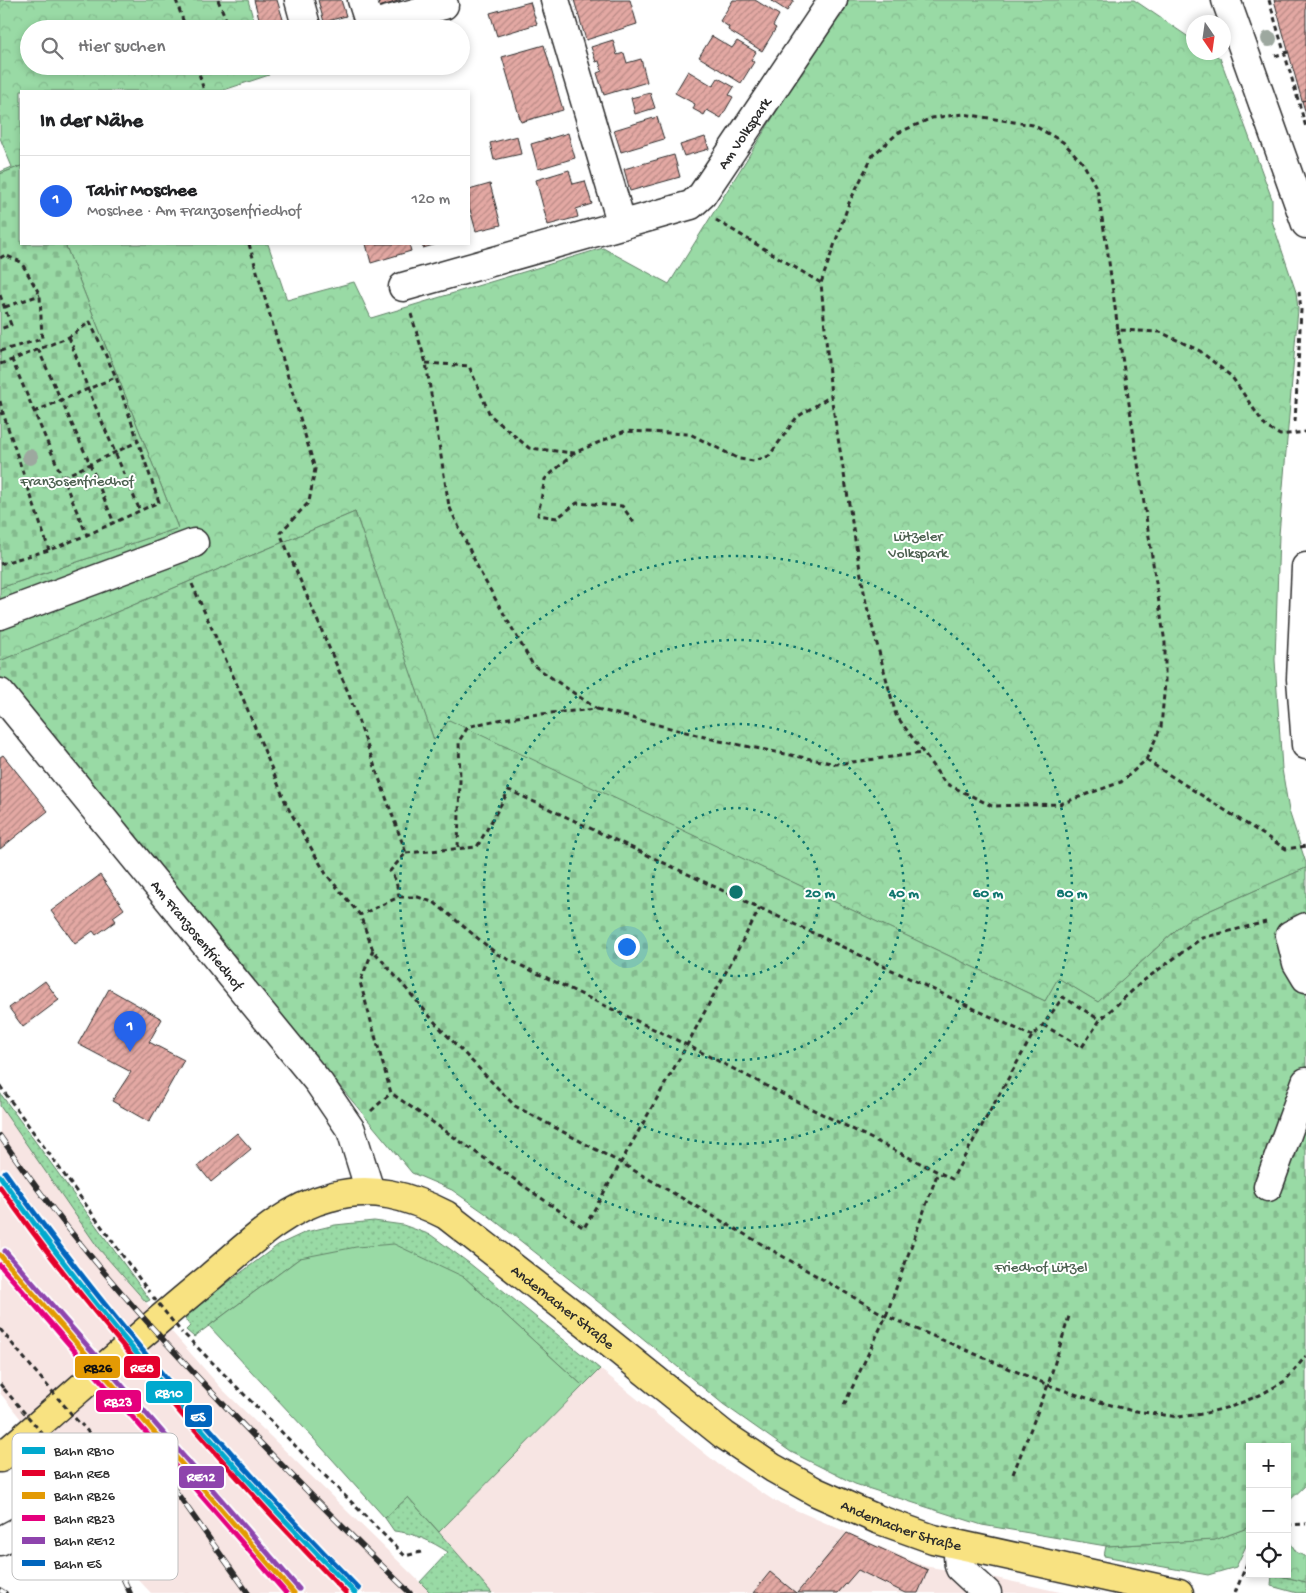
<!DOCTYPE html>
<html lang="de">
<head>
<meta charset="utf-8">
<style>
	body { margin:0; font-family:"Gochi Hand",sans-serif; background:#f6f6f6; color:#202124 }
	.controls { position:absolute; right:15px; bottom:15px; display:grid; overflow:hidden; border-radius:0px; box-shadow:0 2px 8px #0003 }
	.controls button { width:45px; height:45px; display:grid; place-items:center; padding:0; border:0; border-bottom:1px solid #e0e0e0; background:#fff; color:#202124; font:25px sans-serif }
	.compass { position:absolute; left:1186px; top:15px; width:45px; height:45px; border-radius:50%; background:#fff; box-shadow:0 2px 8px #0003; rotate:167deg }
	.you { position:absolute; left:626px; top:946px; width:18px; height:18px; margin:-12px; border:4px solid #fff; border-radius:50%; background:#1a73e8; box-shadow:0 0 0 8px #1a73e833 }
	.badge { display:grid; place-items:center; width:32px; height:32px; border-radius:50%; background:#2563eb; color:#fff; font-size:16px; font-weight:700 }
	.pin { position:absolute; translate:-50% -41px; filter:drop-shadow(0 1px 2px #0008) }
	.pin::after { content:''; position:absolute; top:26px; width:18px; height:15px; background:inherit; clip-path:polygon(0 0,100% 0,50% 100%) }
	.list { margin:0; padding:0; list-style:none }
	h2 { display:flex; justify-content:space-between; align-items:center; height:65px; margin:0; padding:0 20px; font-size:21px }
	h2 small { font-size:16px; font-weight:400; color:#757577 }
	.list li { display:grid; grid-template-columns:32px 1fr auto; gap:15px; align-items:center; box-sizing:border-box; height:90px; padding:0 20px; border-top:1px solid #e0e0e0 }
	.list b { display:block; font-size:19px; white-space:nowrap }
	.list p { margin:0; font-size:16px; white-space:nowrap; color:#757577 }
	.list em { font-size:16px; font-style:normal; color:#757577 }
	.icon { flex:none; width:28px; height:28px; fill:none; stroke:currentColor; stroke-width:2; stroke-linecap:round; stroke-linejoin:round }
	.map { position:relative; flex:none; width:1306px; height:1593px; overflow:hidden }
	.search { position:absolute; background:#fff; box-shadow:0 2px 8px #0003; left:20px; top:20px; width:450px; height:55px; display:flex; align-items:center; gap:12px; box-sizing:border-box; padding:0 18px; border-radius:28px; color:#757577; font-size:19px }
	.panel { position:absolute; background:#fff; box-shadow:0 2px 8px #0003; left:20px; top:90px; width:450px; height:155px; border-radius:0px }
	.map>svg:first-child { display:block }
	.built { fill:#f7e5e3 }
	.grass { fill:url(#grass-dots); stroke:#628268 }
	.forest { fill:url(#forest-crowns); stroke:#628268 }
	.cemetery { fill:url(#cemetery-stones); stroke:#628268 }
	.garden { fill:#99daa5; stroke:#628268 }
	.building { fill:url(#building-hatch); stroke:#2b2b2b }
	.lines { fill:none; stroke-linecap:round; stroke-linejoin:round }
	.minor-casing { stroke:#2b2b2b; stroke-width:31 }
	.major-casing { stroke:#2b2b2b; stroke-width:31 }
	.path { stroke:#2b2b2b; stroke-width:3; stroke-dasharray:5 4; stroke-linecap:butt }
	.minor { stroke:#fff; stroke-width:28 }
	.major { stroke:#f8e281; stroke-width:28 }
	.rail-casing { stroke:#2b2b2b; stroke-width:5.5 }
	.rail { stroke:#fff; stroke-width:4; stroke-dasharray:11; stroke-linecap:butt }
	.path-bridge { stroke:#2b2b2b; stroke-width:3; stroke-dasharray:5 4; stroke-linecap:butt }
	.rail-1-casing { stroke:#fff; stroke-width:9 }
	.rail-2-casing { stroke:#fff; stroke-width:9 }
	.rail-3-casing { stroke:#fff; stroke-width:9 }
	.rail-4-casing { stroke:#fff; stroke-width:9 }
	.rail-5-casing { stroke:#fff; stroke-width:9 }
	.rail-6-casing { stroke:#fff; stroke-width:9 }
	.rail-1 { stroke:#00a9ce; stroke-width:5 }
	.rail-2 { stroke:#e4002b; stroke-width:5 }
	.rail-3 { stroke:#e39a04; stroke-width:5 }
	.rail-4 { stroke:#e5007d; stroke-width:5 }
	.rail-5 { stroke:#8e44ad; stroke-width:5 }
	.rail-6 { stroke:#0065bd; stroke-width:5 }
	.tree { fill:#9da89f }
	.ring { fill:none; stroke:#0f766e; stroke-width:2.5; stroke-dasharray:2.5 5 }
	.labels { text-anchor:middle; stroke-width:4; stroke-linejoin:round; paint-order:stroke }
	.street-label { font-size:15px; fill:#2b2b2b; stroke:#fff }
	.park-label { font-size:15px; fill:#4c6050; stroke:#fff }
	.key { fill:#fff; stroke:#bfbfbf; stroke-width:1 }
	.key-label { font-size:14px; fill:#2b2b2b }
	.centre { fill:#0f766e; stroke:#fff; stroke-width:2.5 }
	.ring-label { font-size:15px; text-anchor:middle; font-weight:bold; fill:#0f766e; stroke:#fff; stroke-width:4; stroke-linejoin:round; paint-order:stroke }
	.line-badge { stroke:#fff; stroke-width:2 }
	.badge-label { font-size:14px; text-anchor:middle; font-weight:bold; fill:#fff }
	.pale-badge-label { font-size:14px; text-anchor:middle; font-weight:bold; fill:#111 }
</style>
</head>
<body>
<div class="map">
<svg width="1306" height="1593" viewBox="0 0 1306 1593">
	<defs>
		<pattern id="grass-dots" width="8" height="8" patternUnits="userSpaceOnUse" patternTransform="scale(1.25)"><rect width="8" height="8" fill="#99daa5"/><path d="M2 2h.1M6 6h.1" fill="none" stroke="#84bb8e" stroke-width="1.8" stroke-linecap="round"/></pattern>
		<pattern id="forest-crowns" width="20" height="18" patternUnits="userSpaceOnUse" patternTransform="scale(1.25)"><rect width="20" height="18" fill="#99daa5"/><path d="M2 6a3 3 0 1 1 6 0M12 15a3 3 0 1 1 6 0" fill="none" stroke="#84bb8e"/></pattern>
		<pattern id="cemetery-stones" width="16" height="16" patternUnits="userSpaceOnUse" patternTransform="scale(1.25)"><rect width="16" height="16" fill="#99daa5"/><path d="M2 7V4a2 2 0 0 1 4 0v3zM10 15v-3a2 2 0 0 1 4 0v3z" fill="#84bb8e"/></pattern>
		<pattern id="building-hatch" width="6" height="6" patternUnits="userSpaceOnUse" patternTransform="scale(1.25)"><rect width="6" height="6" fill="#e3a8a3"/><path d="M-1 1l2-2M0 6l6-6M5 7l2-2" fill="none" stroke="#b88985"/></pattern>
	</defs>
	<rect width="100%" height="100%" fill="#fff"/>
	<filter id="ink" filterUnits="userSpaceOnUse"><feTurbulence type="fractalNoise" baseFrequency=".02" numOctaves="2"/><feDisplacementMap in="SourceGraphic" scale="10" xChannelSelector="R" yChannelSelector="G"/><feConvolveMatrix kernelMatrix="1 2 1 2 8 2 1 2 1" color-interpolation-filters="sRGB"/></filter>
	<g filter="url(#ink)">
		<!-- built -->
		<path class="built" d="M0,1106L99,1249L222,1389L431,1593H151L135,1576L151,1559L49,1454L0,1393Z
			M600,1369L718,1464L773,1500L924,1566L996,1578L1064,1593H492L439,1532Z"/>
		<!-- grass -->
		<path class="grass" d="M0,1093L150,1300L146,1302L99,1249L0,1106Z
			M374,1221L403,1225L431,1235L469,1263L600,1369L583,1386L464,1277L300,1258L194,1337L186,1330L190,1326L183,1316L278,1245L306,1232L335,1225Z
			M408,1497L492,1593H431L420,1582L448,1552C431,1541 414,1533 394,1531L385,1518Z
			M1272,1574L1306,1582V1593H1297L1271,1586Z"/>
		<!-- forest -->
		<path class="forest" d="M0,0H248L256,29H29V66H267L269,75L221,91H21V166L0,174V172L12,167L0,138Z
			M846,0H1134L1193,40L1194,52L1212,53L1220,58L1272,199V221L1296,292L1298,309L1279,535L1275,660L1282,769L1289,811L1306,863V868L1186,921L1098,1002L1059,979L1045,1001L449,721L434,741L355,512L0,661V588L178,528L65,244H268L287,300L354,282L371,318L603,248L669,284Z
			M1250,1527V1543L1247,1544L1236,1567L1208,1575L1104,1556L1106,1546L1214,1540Z
			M1287,1537L1296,1552L1306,1557V1582L1272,1574H1287Z"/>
		<!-- cemetery -->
		<path class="cemetery" d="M21,166V244H65L178,528L0,588V174Z
			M355,512L434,740L449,720L1045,1001L1058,978L1098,1002L1186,921L1306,868V1485L1287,1503V1447H1250V1527L1215,1540L1106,1546L982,1525L855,1484L791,1452L723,1404L601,1304L485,1213L452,1190L412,1173L0,677V661Z"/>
		<!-- garden -->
		<path class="garden" d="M394,1244L464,1277L583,1386L439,1532L408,1497L385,1518L304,1428L209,1326L300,1258L356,1247Z"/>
		<!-- building -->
		<path class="building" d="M254,0H277L286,29H262Z
			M318,0H341L346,16L324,22Z
			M377,0H401L379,7Z
			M574,0H630L637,24L586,40Z
			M733,0H755L779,15L773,26L776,28L762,51L728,30L729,27L720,21Z
			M770,0H794L787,11Z
			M1274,0H1306V100L1302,101Z
			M530,2L537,24L497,36L490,13Z
			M451,24L453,29H436Z
			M712,36L732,48L737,41L756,52L751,60L754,62L741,83L699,57Z
			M613,40L617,55L624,53L627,63L641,59L647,82L604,95L597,73L602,71L599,61L596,62L591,47Z
			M544,45L563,110L521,122L502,57Z
			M688,71L713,86L718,78L734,87L729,95L733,97L721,118L707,110L704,115L693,109L695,104L675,93Z
			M650,93L655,108L635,114L631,98Z
			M1306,100V114L1302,101Z
			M657,117L664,139L621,152L614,130Z
			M568,133L575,158L538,169L531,144Z
			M517,136L521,154L494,160L490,143Z
			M705,137L709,149L684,156L680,145Z
			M674,155L680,177L630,191L624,169Z
			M569,170L573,184L585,181L592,204L576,209L578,217L548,225L536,180Z
			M490,184L501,225L476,231L469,206V190Z
			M366,244H409L411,251L371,263Z
			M422,244H437L423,248Z
			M3,755L48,811L0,849V757Z
			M100,875L124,909L113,917L116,921L96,935L93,931L75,944L51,911Z
			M45,981L59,1000L23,1027L9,1008Z
			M109,989L162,1019L149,1042L184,1060L149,1122L112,1101L131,1072L78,1044Z
			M237,1133L251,1149L211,1182L198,1166Z
			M847,1533L928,1570L918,1593H905L858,1570L838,1593H797Z
			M770,1572L796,1593H753Z"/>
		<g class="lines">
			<!-- minor casing -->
			<g class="minor-casing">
				<g id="minor">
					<path d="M299,0L307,29"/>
					<path d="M362,0L370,25L444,5"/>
					<path d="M555,0L622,225"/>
					<path d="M1226,0L1306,224"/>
					<path id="s1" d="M403,287L691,205L702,195L833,0"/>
					<path d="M1306,567L1301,679L1306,745"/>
					<path d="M0,615L194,543"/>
					<path id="s2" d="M0,693L319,1083L351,1130L370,1191"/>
					<path d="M1306,927L1290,935L1297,963L1306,978"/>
					<path d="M1268,1187L1306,1082"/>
					<path d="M0,1541L23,1529L52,1497"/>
					<path d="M960,1546C958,1554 957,1560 960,1568L987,1593"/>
				</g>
			</g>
			<!-- major casing -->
			<g class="major-casing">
				<g id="major">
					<path id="s3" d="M0,1458C70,1398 138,1336 209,1278C246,1247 282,1209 330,1197C371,1185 409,1196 446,1215L591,1328L724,1435L773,1468L816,1492L877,1519L933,1539L1179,1593"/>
				</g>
			</g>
			<!-- path -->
			<path class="path" d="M176,0L186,29
				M218,0L230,29
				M1269,0L1306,127
				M1275,56L1288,52
				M197,66L204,91
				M716,220L821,283
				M249,244L315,469L309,502L280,533L348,692L406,853L390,871L396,881L399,897L360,915
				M0,258L5,255L21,262L40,295L42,339L0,351
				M0,295L11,325L0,329
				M5,307L40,295
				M411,314L426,363L449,506L480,572L533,665L597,709C553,713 510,715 468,727L459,741L460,780L458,848
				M1118,330L1165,643V683L1161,727L1146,760L1121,782L1060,804L992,806L945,783L896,715L866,603L858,558L831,396L821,283L849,203L873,155L898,133L932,118L964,114L1033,125L1063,142L1083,163L1097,189L1107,247L1118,330L1160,332L1200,351L1232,377L1266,427L1280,435L1306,432
				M69,337L88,389L140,511
				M38,349L90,464L114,523
				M426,363L469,366L490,415L529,448L574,453L625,431L690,434L739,459L754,461L769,456L797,417L831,396
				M0,364L12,360
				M0,401L3,413
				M34,412L116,377
				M0,414L3,413L49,550
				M1295,422L1301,310L1299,292
				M574,453L545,479L538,515L557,518L577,503L622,506L635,524
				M63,477L139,441
				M0,564L49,550L87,535L159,502L116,377L90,322L69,337L12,360L87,535
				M192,584L242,696L287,806L326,874L360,915L373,950L439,1027L515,1106L621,1163L886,1316L1048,1385L1093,1400L1129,1410L1178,1417L1202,1414L1233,1406L1260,1395L1285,1381L1306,1356
				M597,709L720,741L836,764L923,753
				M1146,760L1286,849L1306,846
				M406,853L477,847L509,790L1032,1036
				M399,897H418L435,903L497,954L687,1045L796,1101L952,1179L1032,1036L1043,1025L1063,997L1100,1020
				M373,950L360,982L391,1093L584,1228L687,1045L760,908
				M1043,1025L1082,1047L1100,1020L1143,981L1202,938L1266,922
				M0,1086L149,1292
				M371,1111L391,1093
				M0,1329L34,1370
				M185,1335L405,1556L421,1552
				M0,1384L4,1389
				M844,1405L886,1316L938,1172
				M53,1469L54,1448
				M1013,1474L1048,1385L1070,1313
				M78,1492L91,1490L132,1536L159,1511L81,1424
				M1287,1525L1306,1524
				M1235,1593L1250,1556"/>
			<!-- minor -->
			<use href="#minor" class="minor"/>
			<!-- major -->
			<use href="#major" class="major"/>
			<!-- rail casing -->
			<g class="rail-casing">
				<path id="rail" d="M0,1136C66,1233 143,1320 224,1405C285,1469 347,1532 410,1593
					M160,1469L248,1593
					M86,1497L130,1593
					M0,1590L5,1593"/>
			</g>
			<!-- rail -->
			<use href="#rail" class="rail"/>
			<!-- path-bridge -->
			<path class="path-bridge" d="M153,1297L182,1333
				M34,1370L80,1424
				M4,1389L54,1447"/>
			<!-- rail-1 casing -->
			<g class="rail-1-casing">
				<path id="rail-1" d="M0,1176C105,1325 227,1463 355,1593"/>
			</g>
			<!-- rail-2 casing -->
			<g class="rail-2-casing">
				<path id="rail-2" d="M0,1187C48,1255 100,1320 155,1383C216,1455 280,1526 346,1593"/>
			</g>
			<!-- rail-3 casing -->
			<g class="rail-3-casing">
				<path id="rail-3" d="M0,1255L294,1593"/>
			</g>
			<!-- rail-4 casing -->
			<g class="rail-4-casing">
				<path id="rail-4" d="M0,1265L286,1593"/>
			</g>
			<!-- rail-5 casing -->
			<g class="rail-5-casing">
				<path id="rail-5" d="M5,1251L299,1589"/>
			</g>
			<!-- rail-6 casing -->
			<g class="rail-6-casing">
				<path id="rail-6" d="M5,1172C110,1321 232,1459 359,1589"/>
			</g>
			<!-- rail-1 -->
			<use href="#rail-1" class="rail-1"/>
			<!-- rail-2 -->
			<use href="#rail-2" class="rail-2"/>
			<!-- rail-3 -->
			<use href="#rail-3" class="rail-3"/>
			<!-- rail-4 -->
			<use href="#rail-4" class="rail-4"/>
			<!-- rail-5 -->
			<use href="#rail-5" class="rail-5"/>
			<!-- rail-6 -->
			<use href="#rail-6" class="rail-6"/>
		</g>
		<!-- trees -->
		<g class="tree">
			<circle cx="1269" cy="39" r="8"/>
			<circle cx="30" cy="457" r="8"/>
		</g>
	</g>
	<!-- distance rings -->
	<g class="ring">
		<circle cx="736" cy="892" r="84"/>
		<circle cx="736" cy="892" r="168"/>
		<circle cx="736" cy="892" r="252"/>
		<circle cx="736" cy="892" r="336"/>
	</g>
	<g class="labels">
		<!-- street labels -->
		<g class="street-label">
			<text dy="5" stroke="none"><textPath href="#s1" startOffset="389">Am Volkspark</textPath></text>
			<text dy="5" stroke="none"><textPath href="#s2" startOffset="312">Am Franzosenfriedhof</textPath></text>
			<text dy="5" stroke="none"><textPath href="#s3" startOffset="692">Andernacher Straße</textPath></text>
			<text dy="5" stroke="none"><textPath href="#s3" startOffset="1098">Andernacher Straße</textPath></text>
		</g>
		<!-- park labels -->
		<g class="park-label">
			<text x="77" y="485">Franzosenfriedhof</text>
			<text x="918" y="540">Lützeler<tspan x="918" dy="17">Volkspark</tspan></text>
			<text x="1041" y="1271">Friedhof Lützel</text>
		</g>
	</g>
	<!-- legend -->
	<rect x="12" y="1433" width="166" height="147" rx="8" class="key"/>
	<rect x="22" y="1447" width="23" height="7" fill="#00a9ce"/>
	<rect x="22" y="1470" width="23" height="6" fill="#e4002b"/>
	<rect x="22" y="1492" width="23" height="7" fill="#e39a04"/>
	<rect x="22" y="1515" width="23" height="6" fill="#e5007d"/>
	<rect x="22" y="1537" width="23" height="7" fill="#8e44ad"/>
	<rect x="22" y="1560" width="23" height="6" fill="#0065bd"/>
	<g class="key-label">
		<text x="54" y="1455">Bahn RB10</text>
		<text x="54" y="1478">Bahn RE8</text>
		<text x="54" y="1500">Bahn RB26</text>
		<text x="54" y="1523">Bahn RB23</text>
		<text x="54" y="1545">Bahn RE12</text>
		<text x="54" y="1568">Bahn ES</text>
	</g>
	<circle cx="736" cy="892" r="8" class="centre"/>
	<g class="ring-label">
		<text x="820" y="897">20 m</text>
		<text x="904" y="897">40 m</text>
		<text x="988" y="897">60 m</text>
		<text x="1072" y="897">80 m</text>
	</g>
	<g class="line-badge">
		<rect x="74" y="1355" width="47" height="24" rx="5" fill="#e39a04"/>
		<rect x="123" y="1355" width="38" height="24" rx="5" fill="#e4002b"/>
		<rect x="145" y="1380" width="48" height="24" rx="5" fill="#00a9ce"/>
		<rect x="95" y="1389" width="47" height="24" rx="5" fill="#e5007d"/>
		<rect x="184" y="1404" width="29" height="24" rx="5" fill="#0065bd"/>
		<rect x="178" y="1465" width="47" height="24" rx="5" fill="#8e44ad"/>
	</g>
	<g class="badge-label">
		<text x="142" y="1372">RE8</text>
		<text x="169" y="1397">RB10</text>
		<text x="118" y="1406">RB23</text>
		<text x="198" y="1421">ES</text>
		<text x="201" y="1481">RE12</text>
	</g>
	<g class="pale-badge-label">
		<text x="98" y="1372">RB26</text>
	</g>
</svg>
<div class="controls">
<button>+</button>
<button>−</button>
<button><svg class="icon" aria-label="locate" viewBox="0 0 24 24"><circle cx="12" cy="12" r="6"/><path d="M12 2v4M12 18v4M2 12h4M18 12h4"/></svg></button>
</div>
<svg class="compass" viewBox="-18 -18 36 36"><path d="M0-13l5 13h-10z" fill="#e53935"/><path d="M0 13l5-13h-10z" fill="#757577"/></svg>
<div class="you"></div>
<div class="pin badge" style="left:130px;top:1052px">1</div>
<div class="search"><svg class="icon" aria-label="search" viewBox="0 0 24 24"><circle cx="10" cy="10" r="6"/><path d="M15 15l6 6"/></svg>Hier suchen</div>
<section class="panel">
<h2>In der Nähe<small></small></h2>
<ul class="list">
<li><span class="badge">1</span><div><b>Tahir Moschee</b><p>Moschee · Am Franzosenfriedhof</p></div><em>120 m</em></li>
</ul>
</section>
</div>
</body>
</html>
